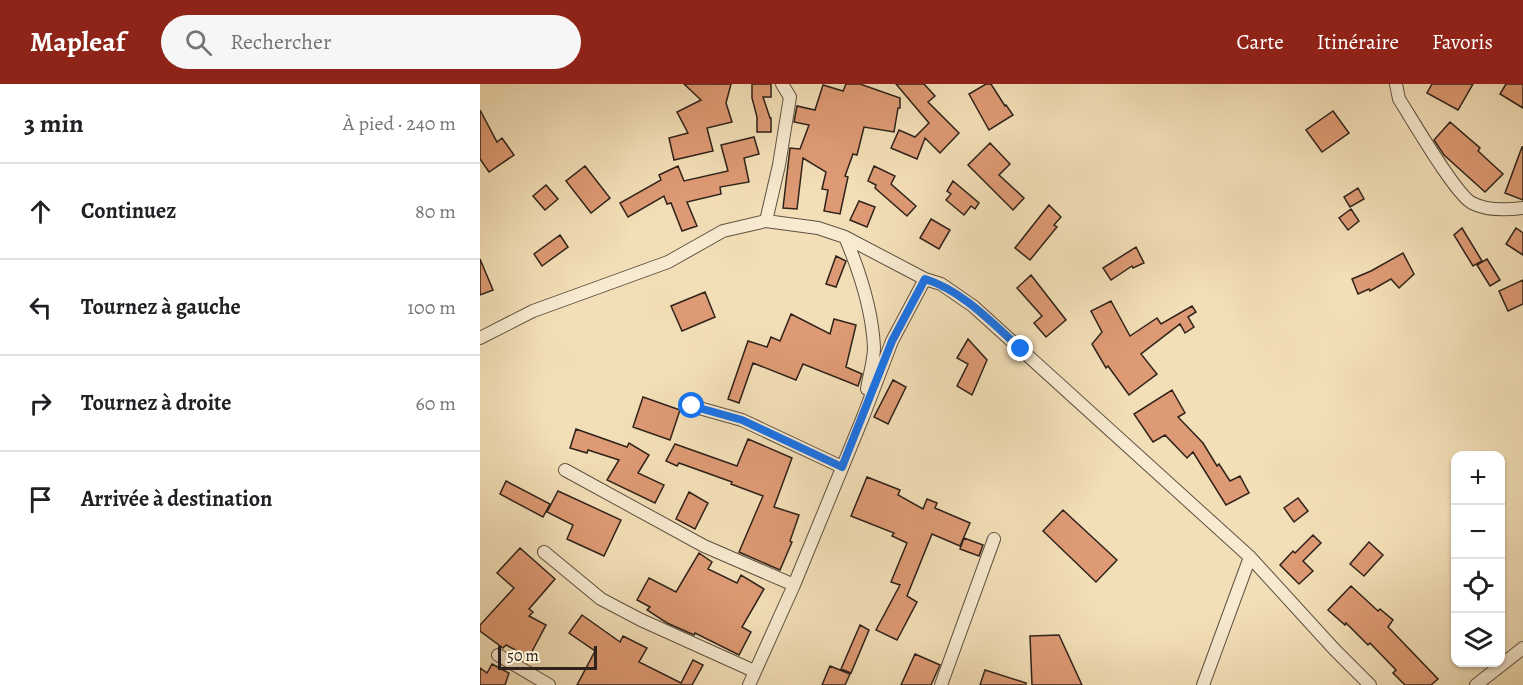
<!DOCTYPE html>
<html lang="fr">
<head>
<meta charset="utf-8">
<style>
	body { margin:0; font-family:Alegreya,serif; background:#f6f6f6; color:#202124 }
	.controls { position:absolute; right:18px; bottom:18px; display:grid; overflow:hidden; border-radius:12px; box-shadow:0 2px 4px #0004 }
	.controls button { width:54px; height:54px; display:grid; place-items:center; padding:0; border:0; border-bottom:2px solid #e0e0e0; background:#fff; color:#202124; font:30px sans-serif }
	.scale { position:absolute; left:18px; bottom:15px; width:99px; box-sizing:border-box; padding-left:6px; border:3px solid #2e221a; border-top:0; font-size:16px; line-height:21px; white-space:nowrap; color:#2e221a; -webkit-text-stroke:4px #f7ead0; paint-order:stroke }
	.stop { position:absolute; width:18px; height:18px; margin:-14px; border:4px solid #1a73e8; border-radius:50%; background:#fff }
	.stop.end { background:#1a73e8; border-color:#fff; box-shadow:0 2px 6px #0008 }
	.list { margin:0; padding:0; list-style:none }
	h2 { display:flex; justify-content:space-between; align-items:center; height:78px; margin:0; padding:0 24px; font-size:26px }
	h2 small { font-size:20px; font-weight:400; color:#757577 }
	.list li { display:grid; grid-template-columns:39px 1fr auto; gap:18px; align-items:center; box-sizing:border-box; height:96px; padding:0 24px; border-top:2px solid #e0e0e0 }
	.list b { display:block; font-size:22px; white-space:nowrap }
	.list em { font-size:20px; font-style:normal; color:#757577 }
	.icon { flex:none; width:33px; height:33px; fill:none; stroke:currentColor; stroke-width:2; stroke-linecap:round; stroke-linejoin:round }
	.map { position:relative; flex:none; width:1043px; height:601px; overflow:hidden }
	header { display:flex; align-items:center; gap:36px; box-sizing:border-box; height:84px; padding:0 30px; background:#8f2418; color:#fff }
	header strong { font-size:28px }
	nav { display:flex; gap:33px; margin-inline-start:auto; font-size:21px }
	.search { width:420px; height:54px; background:#f6f6f6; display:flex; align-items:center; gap:15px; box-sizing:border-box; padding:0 21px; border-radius:33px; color:#757577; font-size:22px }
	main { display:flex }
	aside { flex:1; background:#fff }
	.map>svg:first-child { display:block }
	.building { fill:#de9a74; stroke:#2e221a; stroke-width:1.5 }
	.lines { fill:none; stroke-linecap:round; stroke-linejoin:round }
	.minor-casing { stroke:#5f5141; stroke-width:14 }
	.minor { stroke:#f7ead0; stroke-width:12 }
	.route { stroke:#1a73e8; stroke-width:8 }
</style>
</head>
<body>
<header>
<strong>Mapleaf</strong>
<div class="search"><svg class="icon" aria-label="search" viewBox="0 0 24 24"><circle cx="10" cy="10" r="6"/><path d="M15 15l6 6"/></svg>Rechercher</div>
<nav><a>Carte</a><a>Itinéraire</a><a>Favoris</a></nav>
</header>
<main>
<aside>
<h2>3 min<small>À pied · 240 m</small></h2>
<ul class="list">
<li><svg class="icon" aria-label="ahead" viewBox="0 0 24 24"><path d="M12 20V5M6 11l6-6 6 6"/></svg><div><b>Continuez</b></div><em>80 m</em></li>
<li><svg class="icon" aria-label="left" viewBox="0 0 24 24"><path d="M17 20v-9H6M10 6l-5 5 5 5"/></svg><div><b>Tournez à gauche</b></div><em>100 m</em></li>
<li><svg class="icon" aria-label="right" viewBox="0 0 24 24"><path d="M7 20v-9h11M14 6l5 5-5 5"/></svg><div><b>Tournez à droite</b></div><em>60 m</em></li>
<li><svg class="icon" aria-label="arrive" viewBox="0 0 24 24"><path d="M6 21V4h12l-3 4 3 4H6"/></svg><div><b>Arrivée à destination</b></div></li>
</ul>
</aside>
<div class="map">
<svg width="1043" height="601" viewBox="0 0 1043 601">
	<rect width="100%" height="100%" fill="#f3dfb7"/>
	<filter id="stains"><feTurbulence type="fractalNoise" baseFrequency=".00333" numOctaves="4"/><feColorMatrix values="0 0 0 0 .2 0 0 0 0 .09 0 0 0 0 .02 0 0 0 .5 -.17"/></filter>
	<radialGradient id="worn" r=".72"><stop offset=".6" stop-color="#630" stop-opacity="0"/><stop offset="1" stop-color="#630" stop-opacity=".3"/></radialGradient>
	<!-- building -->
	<path class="building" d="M204,0H251L246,19L252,38L227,44L233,67L194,76L189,54L208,49L197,28L221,16Z
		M272,0H291V13H283L290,34H291V48H277V33L272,14Z
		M366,0H380L420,14V24H418L414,48L384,43L377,71L373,70L365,92L368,93L360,130L344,127L348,106L342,105L346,88L323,74L317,125L303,124L310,64L320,65L329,41L314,38L317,22L335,26L343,1L363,7Z
		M416,0H444L455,12L448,18L479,49L460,69L445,54L437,75L411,64L419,46L435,53L449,39Z
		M506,0H511L525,22L526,21L533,31L509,46L489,10Z
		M952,0H993L978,26L947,9Z
		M1026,0H1043V24L1020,10Z
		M0,26L17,58L22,54L34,71L9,88L0,75Z
		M853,27L869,49L842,68L826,46Z
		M970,38L1000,64L998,67L1023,90L1005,108L964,71L954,56Z
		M274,53L279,70L264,74L269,98L240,103L241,110L207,118L217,142L202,147L191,119L187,120L184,112L148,133L140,119L181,96L179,91L198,82L204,97L248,87L241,61Z
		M510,59L530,80L519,91L544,114L533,126L488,81Z
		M1042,63H1043V116L1025,109Z
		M105,82L130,114L111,129L86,97Z
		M394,82L415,92L411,100L436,122L427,132L395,104L396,101L388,97Z
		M473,97L499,119L495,125L491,122L484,131L466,116L471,110L467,107Z
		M66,101L78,115L65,126L53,112Z
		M878,104L884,115L870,123L864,113Z
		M379,117L395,123L387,143L370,136Z
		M569,121L581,133L574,141L577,143L550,176L535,164Z
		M871,125L879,137L868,146L859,134Z
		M451,135L470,146L459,165L440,154Z
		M982,144L1002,177L993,182L974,151Z
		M1036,144L1043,149V171L1026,160Z
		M80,151L88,163L62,182L54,170Z
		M656,163L664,179L653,184L652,182L631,196L623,184Z
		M923,169L934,190L919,204L911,195L890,207L889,205L878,210L872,195L891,187Z
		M356,172L366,177L356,203L346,200Z
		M0,175L13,206L0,211Z
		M1007,175L1020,196L1010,202L997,181Z
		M551,191L586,236L566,253L554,239L562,232L537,204Z
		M1043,196V220L1028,227L1019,207Z
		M225,208L235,233L202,247L191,222Z
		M631,217L650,252L677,234L681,240L712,222L716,228L708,233L714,243L705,249L700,240L661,270L677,290L649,311L628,282L626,284L612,260L622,248L611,227Z
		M311,230L350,250L354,235L376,241L366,283L382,290L378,302L323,280L316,296L273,279L259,319L248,315L268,257L287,263L291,253L300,257Z
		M488,255L507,276L492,311L477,302L488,280L477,274Z
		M413,296L426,303L408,340L394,333Z
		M692,306L705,329L698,333L723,359L737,382L739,380L750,397L760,392L769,409L746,421L713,368L707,374L685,351L673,358L654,330Z
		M163,313L200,326L190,356L153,343Z
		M96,345L147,363L149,359L169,371L158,389L184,401L175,419L127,396L139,376L108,366L107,369L90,364Z
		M268,355L312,374L294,423L319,431L310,457L312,458L300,486L259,468L283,412L251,400L252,398L199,379L197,382L186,377L195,360L257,382Z
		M387,393L420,406L418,411L443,425L447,415L457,419L455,424L490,439L480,462L452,450L427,512L437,518L417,556L396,546L420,501L411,498L427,459L412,452L414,449L371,432Z
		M26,397L70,420L63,433L20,410Z
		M78,407L141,436L124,472L87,455L93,441L67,428Z
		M209,408L228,419L215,445L196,435Z
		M818,414L828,427L814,438L804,424Z
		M583,426L637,476L616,498L563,447Z
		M833,451L841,459L823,477L833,487L819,500L800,481L813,467L815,469Z
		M484,454L503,461L499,472L480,465Z
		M889,458L903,471L884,492L870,480Z
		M40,464L75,495L49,525L53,528L49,532L66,541L49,573L26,561L23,564L0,547V541L34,504L17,489Z
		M219,469L232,478L228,485L257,499L261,491L284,505L262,543L271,548L259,571L215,549L214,551L187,539L167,526L170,523L157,516L169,494L196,508Z
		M871,502L898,527L900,525L913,536L908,543L958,595L951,601H925L913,589L916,586L890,559L888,561L866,539L865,541L848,526Z
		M102,531L140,558L143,552L167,564L159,578L201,599L213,576L223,581L212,601H97L115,567L89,549Z
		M380,541L389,546L371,589L361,585Z
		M579,551L602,601H552L550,552Z
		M435,570L460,581L451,601H421Z
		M12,580L29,589L25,601H0V584L7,589Z
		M350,582L370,590L365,601H342Z
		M505,586L546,599V601H500Z"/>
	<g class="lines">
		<!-- minor casing -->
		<g class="minor-casing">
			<path id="minor" d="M916,0L919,15C932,35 975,110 992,119C1007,127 1027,126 1043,124
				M286,137L299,81L310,13L302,0
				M365,153C380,188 392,224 394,263C394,277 389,292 387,305
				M0,254L53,227L188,178L243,147L286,137L338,144L365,153L445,195L461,200L493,222L770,473L854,565L890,601
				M212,322L262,336L362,383
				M85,386L224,462L314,501
				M64,468L121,515L161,536L274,587
				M18,571L69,601
				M269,601L314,501L383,333L412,257L445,195
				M461,601L514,455
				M723,601L770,473
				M996,601L1043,564"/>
		</g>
		<!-- minor -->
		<use href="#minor" class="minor"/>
	</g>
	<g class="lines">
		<!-- route -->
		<path class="route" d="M212,322L262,336L362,383L412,257L445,195C483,207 512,239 541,265"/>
	</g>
	<rect width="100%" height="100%" filter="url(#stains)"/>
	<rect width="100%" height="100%" fill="url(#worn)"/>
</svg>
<div class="controls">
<button>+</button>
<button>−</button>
<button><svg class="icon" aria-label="locate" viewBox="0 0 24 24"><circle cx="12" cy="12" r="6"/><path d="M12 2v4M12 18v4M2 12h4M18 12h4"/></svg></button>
<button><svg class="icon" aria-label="layers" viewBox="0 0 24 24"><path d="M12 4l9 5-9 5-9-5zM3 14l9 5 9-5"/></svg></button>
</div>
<div class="scale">50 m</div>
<div class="stop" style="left:212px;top:322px"></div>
<div class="stop end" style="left:541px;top:265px"></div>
</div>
</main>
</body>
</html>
